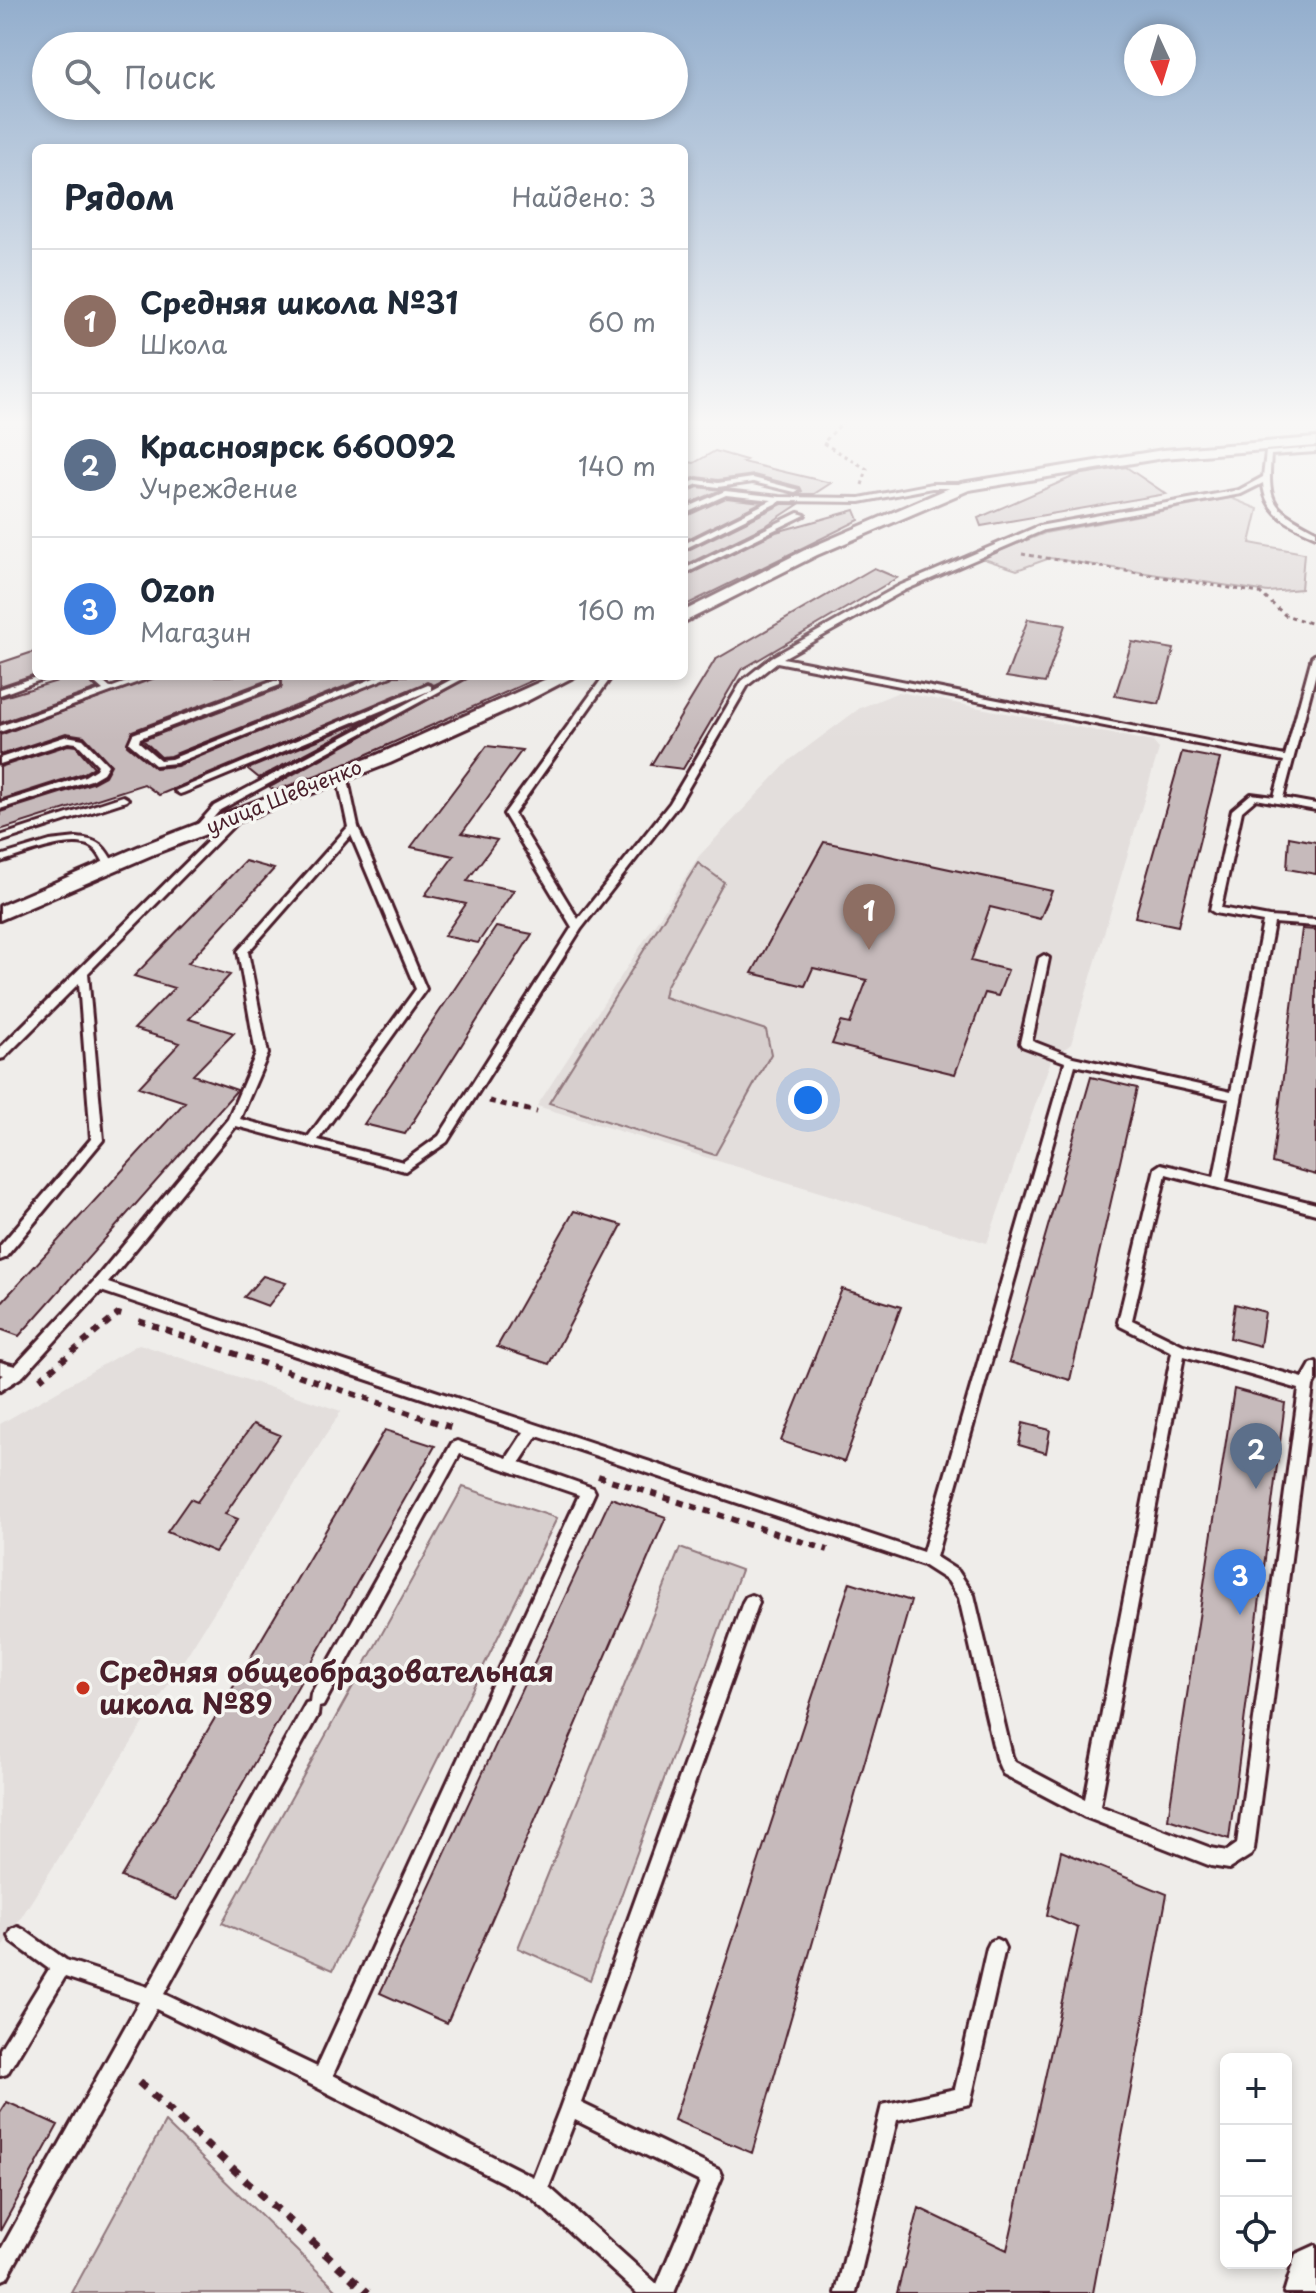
<!DOCTYPE html>
<html lang="ru">
<head>
<meta charset="utf-8">
<style>
	body { margin:0; font-family:"Playpen Sans",sans-serif; background:#f2f2f3; color:#1f2937 }
	.controls { position:absolute; right:24px; bottom:24px; display:grid; overflow:hidden; border-radius:12px; box-shadow:0 4px 12px #0003 }
	.controls button { width:72px; height:72px; display:grid; place-items:center; padding:0; border:0; border-bottom:2px solid #e0e1e3; background:#fff; color:#1f2937; font:40px sans-serif }
	.compass { position:absolute; left:1124px; top:24px; width:72px; height:72px; border-radius:50%; background:#fff; box-shadow:0 4px 12px #0003; rotate:176deg }
	.you { position:absolute; left:808px; top:1100px; width:28px; height:28px; margin:-20px; border:6px solid #fff; border-radius:50%; background:#1a73e8; box-shadow:0 0 0 12px #1a73e833 }
	.badge { display:grid; place-items:center; width:52px; height:52px; border-radius:50%; background:#2563eb; color:#fff; font-size:26px; font-weight:700 }
	.pin { position:absolute; translate:-50% -66px; filter:drop-shadow(0 2px 4px #0008) }
	.pin::after { content:''; position:absolute; top:42px; width:28px; height:24px; background:inherit; clip-path:polygon(0 0,100% 0,50% 100%) }
	.list { margin:0; padding:0; list-style:none }
	h2 { display:flex; justify-content:space-between; align-items:center; height:104px; margin:0; padding:0 32px; font-size:34px }
	h2 small { font-size:26px; font-weight:400; color:#747a83 }
	.list li { display:grid; grid-template-columns:52px 1fr auto; gap:24px; align-items:center; box-sizing:border-box; height:144px; padding:0 32px; border-top:2px solid #e0e1e3 }
	.list b { display:block; font-size:30px; white-space:nowrap }
	.list p { margin:0; font-size:26px; white-space:nowrap; color:#747a83 }
	.list em { font-size:26px; font-style:normal; color:#747a83 }
	.icon { flex:none; width:44px; height:44px; fill:none; stroke:currentColor; stroke-width:2; stroke-linecap:round; stroke-linejoin:round }
	.map { position:relative; flex:none; width:1316px; height:2293px; overflow:hidden }
	.search { position:absolute; background:#fff; box-shadow:0 4px 12px #0003; left:32px; top:32px; width:656px; height:88px; display:flex; align-items:center; gap:20px; box-sizing:border-box; padding:0 28px; border-radius:44px; color:#747a83; font-size:30px }
	.panel { position:absolute; background:#fff; box-shadow:0 4px 12px #0003; left:32px; top:144px; width:656px; height:536px; border-radius:12px }
	.map>svg:first-child { display:block }
	.built { fill:#e3dedc }
	.green { fill:#d7cfce; stroke:#90777c; stroke-width:2 }
	.building { fill:#c6babb; stroke:#4a1f2b; stroke-width:2 }
	.lines { fill:none; stroke-linecap:round; stroke-linejoin:round }
	.lane-casing { stroke:#4a1f2b; stroke-width:6 }
	.street-casing { stroke:#4a1f2b; stroke-width:6 }
	.secondary-casing { stroke:#4a1f2b; stroke-width:6 }
	.path-far3 { stroke:#4a1f2b; stroke-width:3; stroke-dasharray:4 4; stroke-linecap:butt }
	.path-far2 { stroke:#4a1f2b; stroke-width:5; stroke-dasharray:6 6; stroke-linecap:butt }
	.path-far1 { stroke:#4a1f2b; stroke-width:6; stroke-dasharray:7 7; stroke-linecap:butt }
	.path { stroke:#4a1f2b; stroke-width:8; stroke-dasharray:9 9; stroke-linecap:butt }
	.lane { fill:#f6f6f2; fill-rule:evenodd }
	.street { fill:#f6f6f2; fill-rule:evenodd }
	.secondary { fill:#f6f6f2; fill-rule:evenodd }
	.poi-dot { fill:#c8321e; stroke:#f6f6f2; stroke-width:3 }
	.labels { text-anchor:middle; stroke-width:7; stroke-linejoin:round; paint-order:stroke }
	.far-street-label { font-size:20px; fill:#4a1f2b; stroke:#f6f6f2 }
	.near-poi-label { font-size:28px; font-weight:bold; fill:#4a1f2b; stroke:#f6f6f2; text-anchor:start }
</style>
</head>
<body>
<div class="map">
<svg width="1316" height="2293" viewBox="0 0 1316 2293">
	<rect width="100%" height="100%" fill="#efedea"/>
	<filter id="ink" filterUnits="userSpaceOnUse"><feTurbulence type="fractalNoise" baseFrequency=".0125" numOctaves="2"/><feDisplacementMap in="SourceGraphic" scale="16" xChannelSelector="R" yChannelSelector="G"/><feConvolveMatrix kernelMatrix="1 2 1 2 8 2 1 2 1" color-interpolation-filters="sRGB"/></filter>
	<g filter="url(#ink)">
		<!-- built -->
		<path class="built" d="M899,692L1153,742L1159,749L1071,1044L1051,1060L987,1243L537,1106L699,856L790,760L860,708Z
			M139,1344L341,1411L0,1951V1424Z"/>
		<!-- green -->
		<path class="green" d="M1231,498L1258,509L1250,543L1304,553L1301,589L1268,592L1050,558L1017,570L981,558L1045,533Z
			M698,863L724,882L666,987L664,997L766,1030L771,1054L715,1155L549,1103Z
			M463,1487L557,1518L333,1970L222,1923Z
			M680,1548L741,1570L590,1980L518,1948Z
			M165,2122L340,2293H72Z"/>
		<!-- building -->
		<path class="building" d="M715,451L746,460L742,462L831,483L814,494H797L802,491L800,487L754,475L718,480L697,477L684,482V461L694,463Z
			M1126,467L1166,494L981,526L978,518L1077,475Z
			M698,487L721,490L684,506V493Z
			M726,498L762,502L684,541V517Z
			M782,504H799L767,525L684,566V552Z
			M855,510L859,520L684,606V577L776,532Z
			M874,568L897,578L741,670L683,769L651,765L715,660Z
			M1028,619L1065,625L1045,683L1006,677Z
			M1132,642L1174,649L1159,704L1115,696Z
			M36,651V674L0,686V663Z
			M74,676H84L97,689L0,723V698Z
			M158,676H371L170,756L161,757L143,740L281,688L282,679L273,678L132,731L127,745L155,768L177,766L394,676H452L434,685L427,682L159,795L144,784L0,830V812L92,783L105,776L111,765L84,736L66,733L0,755V735Z
			M471,676H542L343,765L275,791L270,787Z
			M378,715L259,778L248,769Z
			M68,745L76,746L94,767L84,773L0,800V767Z
			M487,746L522,750L462,833L497,840L467,881L514,890L478,943L444,936L466,904L425,895L454,856L411,847Z
			M1182,752L1220,759L1178,926L1135,917Z
			M1289,837L1316,842V874L1287,869Z
			M824,842L1052,891L1040,919L990,907L971,961L1008,970L998,996L985,993L955,1074L832,1044L841,1022L850,1024L867,980L813,968L805,986L752,973Z
			M245,861L274,869L188,963L230,975L189,1019L234,1033L193,1075L237,1090L19,1336L0,1329V1304L185,1102L139,1087L180,1043L134,1029L174,988L134,976Z
			M496,927L532,934L405,1134L364,1124Z
			M1302,929L1316,930V1175L1272,1163Z
			M1091,1077L1137,1088L1070,1380L1009,1362Z
			M574,1211L622,1225L549,1364L497,1347Z
			M263,1276L286,1283L268,1306L244,1297Z
			M842,1289L901,1307L844,1462L781,1441Z
			M1235,1304L1265,1312L1260,1346L1230,1338Z
			M1234,1389L1285,1403L1229,1839L1168,1819Z
			M1023,1423L1050,1430L1046,1453L1019,1445Z
			M253,1424L280,1435L225,1514L238,1519L215,1552L167,1532L190,1499L197,1502Z
			M385,1430L435,1446L176,1900L121,1877Z
			M611,1498L666,1517L447,2023L380,1993Z
			M850,1582L911,1601L752,2153L674,2120Z
			M1061,1851L1167,1894L1093,2293H897L919,2208L1007,2250L1078,1928L1047,1915Z
			M7,2102L58,2125L0,2231V2113Z"/>
		<g class="lines">
			<!-- lane casing -->
			<g class="lane-casing">
				<path id="lane" d="M1316,448V452L1271,455C1267,505 1273,508 1316,531V536C1290,525 1265,514 1263,483L1241,494L1044,530L905,590L783,658L1285,756L1312,657L1316,654V673L1283,798L1316,804V810L1256,799L1242,811L1221,908L1269,917L1316,920V926L1274,923L1226,1181L1316,1204V1214L1166,1174L1132,1320L1183,1345L1303,1378L1311,1364L1316,1362V1380L1313,1386L1254,1849L1251,1855L1229,1869L1211,1866L1085,1817L1003,1774L996,1758L959,1598L948,1581L923,1565L537,1436L520,1462L593,1488L595,1492L333,2075L533,2177L560,2108L743,1602L746,1597L751,1595L756,1597L759,1602L581,2103L719,2170L722,2177L674,2293H637L531,2197L314,2086L156,2009L7,2278L0,2281V2251L139,2002L65,1977L7,2074L0,2076V2049L49,1969L12,1942L9,1936L12,1930L18,1927L24,1930L66,1960L148,1987L306,1703L310,1702L311,1694L452,1443L457,1441L507,1458L524,1432L101,1291L23,1376L0,1391V1377L4,1375L0,1374V1362L15,1366L94,1281L228,1119L256,1054L238,951L348,827L337,775L339,773H345L347,775L358,827L426,989L318,1140L403,1162L439,1136L572,927L504,814L604,676H612L514,814L578,919L670,803L742,681L772,657L899,586L1039,526L1239,490L1263,477L1266,452ZM777,662L1284,761L1274,797L1251,794L1232,810L1210,910L1215,913L1263,922L1231,1092L1073,1057L1032,1041L1049,958L1044,955L1039,958L1020,1043L1022,1046L1065,1062L923,1552L108,1283L236,1126L405,1171L447,1142L581,929L679,804L748,685ZM351,835L416,989L308,1137L240,1119L268,1054L248,952ZM1075,1065L1229,1099L1214,1177L1161,1164L1155,1168L1118,1322L1120,1326L1172,1352L1085,1799L1015,1762L1012,1756L974,1595L958,1571L936,1557ZM1184,1356L1299,1389L1237,1844L1227,1851L1211,1848L1100,1806ZM460,1454L579,1495L317,2067L164,1994L318,1715L319,1707L323,1706ZM575,2120L700,2182L657,2284L549,2187Z
					M753,478L799,490L795,492L753,482L718,487L698,484L684,490V485L697,480L718,483Z
					M932,484H966L970,486L966,488H932L860,502L781,501L684,549V544L772,500L726,495L684,514V509L725,491L780,497L860,498Z
					M798,513L805,515L684,574V569Z
					M39,676H51L0,695V689Z
					M87,676H96L110,688L143,676H155L0,732V726L103,690Z
					M379,676H391L176,763L155,765L129,743L133,734L274,681H280V685L140,738L139,742L160,760L171,759Z
					M458,676H468L220,810L199,834H193L191,832L214,806Z
					M428,685L431,686V690L183,793L180,794L175,791Z
					M67,736L83,739L108,765L103,773L91,780L0,809V803L85,776L96,769L98,765L77,743L68,742L0,764V758Z
					M123,796L128,799L126,801L0,842V836Z
					M234,817L237,818V822L88,973L103,1140L5,1258L0,1260V1246L91,1139L79,983L4,1058L0,1059V1048L231,818Z
					M77,838C101,840 105,847 116,867L115,869H107C103,862 100,853 93,848C74,833 22,856 0,862V856L50,841Z
					M996,1939L1002,1942L1005,1948L970,2104L897,2120L856,2293H836L882,2105L955,2089L987,1948L990,1942Z"/>
			</g>
			<!-- street casing -->
			<g class="street-casing">
				<path id="street" d="M1316,438V446L1163,458L969,490L817,555L684,622V611L807,549L961,483L1163,450Z
					M553,676H575L527,701L390,763L154,854L0,920V906L140,846L377,755Z"/>
			</g>
			<!-- secondary casing -->
			<g class="secondary-casing">
				<path id="secondary" d="M1316,2245V2293H1284L1296,2254Z"/>
			</g>
			<!-- path-far3 -->
			<path class="path-far3" d="M845,420L823,443L867,469L862,485
				M1022,554L1260,593L1285,615L1316,625"/>
			<!-- path-far2 -->
			<path class="path-far2" d="M489,1101L537,1112"/>
			<!-- path-far1 -->
			<path class="path-far1" d="M139,1321L456,1429
				M40,1379L118,1314L122,1315
				M598,1476L828,1550"/>
			<!-- path -->
			<path class="path" d="M139,2082L368,2293"/>
			<!-- lane -->
			<use href="#lane" class="lane"/>
			<!-- street -->
			<use href="#street" class="street"/>
			<!-- secondary -->
			<use href="#secondary" class="secondary"/>
		</g>
	</g>
	<!-- sky -->
	<linearGradient id="sky" x2="0" y2="1"><stop stop-color="#93aecd"/><stop offset="0.57" stop-color="#f8f7f6"/><stop offset="1" stop-color="#f8f7f6" stop-opacity="0"/></linearGradient>
	<rect width="1316" height="741" fill="url(#sky)"/>
	<!-- markers -->
	<circle class="poi-dot" cx="83" cy="1688" r="8"/>
	<g class="labels">
		<!-- far-street labels -->
		<g class="far-street-label">
			<text transform="translate(284 797) rotate(-22)" y="7">улица Шевченко</text>
		</g>
		<!-- near-poi labels -->
		<g class="near-poi-label">
			<text x="99" y="1682">Средняя общеобразовательная<tspan x="99" dy="32">школа №89</tspan></text>
		</g>
	</g>
</svg>
<div class="controls">
<button>+</button>
<button>−</button>
<button><svg class="icon" aria-label="locate" viewBox="0 0 24 24"><circle cx="12" cy="12" r="6"/><path d="M12 2v4M12 18v4M2 12h4M18 12h4"/></svg></button>
</div>
<svg class="compass" viewBox="-18 -18 36 36"><path d="M0-13l5 13h-10z" fill="#e53935"/><path d="M0 13l5-13h-10z" fill="#747a83"/></svg>
<div class="you"></div>
<div class="pin badge" style="left:869px;top:950px;background:#8d6e63">1</div>
<div class="pin badge" style="left:1256px;top:1489px;background:#5c6f8a">2</div>
<div class="pin badge" style="left:1240px;top:1615px;background:#3f7fe0">3</div>
<div class="search"><svg class="icon" aria-label="search" viewBox="0 0 24 24"><circle cx="10" cy="10" r="6"/><path d="M15 15l6 6"/></svg>Поиск</div>
<section class="panel">
<h2>Рядом<small>Найдено: 3</small></h2>
<ul class="list">
<li><span class="badge" style="background:#8d6e63">1</span><div><b>Средняя школа №31</b><p>Школа</p></div><em>60 m</em></li>
<li><span class="badge" style="background:#5c6f8a">2</span><div><b>Красноярск 660092</b><p>Учреждение</p></div><em>140 m</em></li>
<li><span class="badge" style="background:#3f7fe0">3</span><div><b>Ozon</b><p>Магазин</p></div><em>160 m</em></li>
</ul>
</section>
</div>
</body>
</html>
